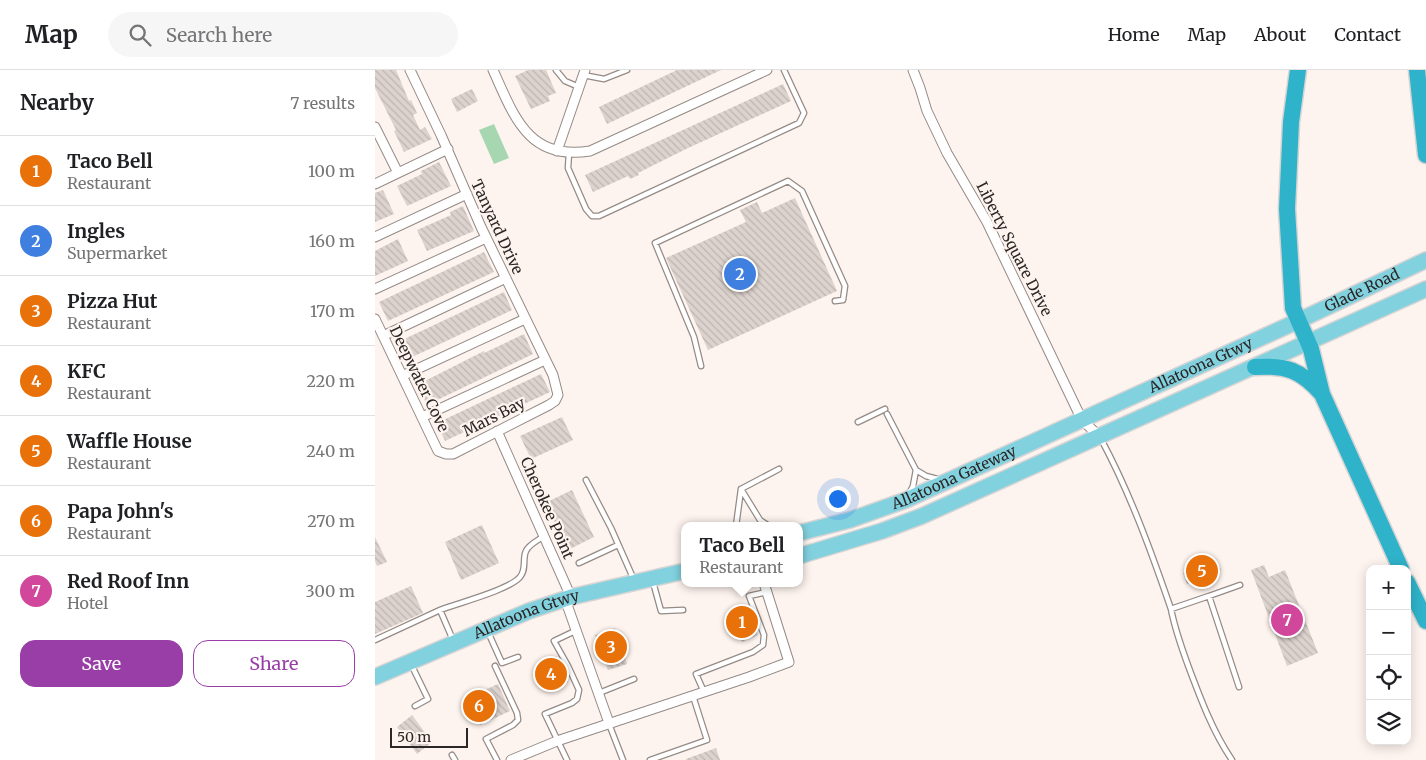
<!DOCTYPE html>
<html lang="en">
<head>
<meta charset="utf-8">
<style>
	body { margin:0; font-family:Merriweather,serif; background:#f6f6f6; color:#202124 }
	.controls { position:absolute; right:15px; bottom:15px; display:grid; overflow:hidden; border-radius:10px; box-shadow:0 2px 12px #0003 }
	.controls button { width:45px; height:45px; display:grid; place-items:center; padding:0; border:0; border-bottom:1px solid #e0e0e0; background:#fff; color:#202124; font:25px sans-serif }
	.scale { position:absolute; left:15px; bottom:12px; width:78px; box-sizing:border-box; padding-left:5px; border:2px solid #2b2726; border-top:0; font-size:14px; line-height:18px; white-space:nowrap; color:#2b2726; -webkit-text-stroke:4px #fef4ef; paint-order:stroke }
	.you { position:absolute; left:462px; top:428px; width:18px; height:18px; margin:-12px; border:4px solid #fff; border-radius:50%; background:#1a73e8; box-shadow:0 0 0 8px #1a73e833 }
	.badge { display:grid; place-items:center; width:32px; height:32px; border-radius:50%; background:#993da7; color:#fff; font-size:16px; font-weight:700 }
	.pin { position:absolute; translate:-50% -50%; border:2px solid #fff; box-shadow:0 1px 5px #0006 }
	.popup { position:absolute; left:306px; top:452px; width:122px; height:65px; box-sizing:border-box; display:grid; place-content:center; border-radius:10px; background:#fff; filter:drop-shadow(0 1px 4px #0005); font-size:16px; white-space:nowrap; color:#757577 }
	.popup b { font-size:19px; color:#202124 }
	.popup::after { content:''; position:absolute; left:50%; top:100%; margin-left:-10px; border:10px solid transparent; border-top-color:#fff }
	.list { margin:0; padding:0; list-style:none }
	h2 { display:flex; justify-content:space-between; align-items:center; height:65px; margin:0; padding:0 20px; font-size:21px }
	h2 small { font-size:16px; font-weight:400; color:#757577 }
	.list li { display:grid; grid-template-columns:32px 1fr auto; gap:15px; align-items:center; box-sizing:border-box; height:70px; padding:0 20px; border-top:1px solid #e0e0e0 }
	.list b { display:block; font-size:19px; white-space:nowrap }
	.list p { margin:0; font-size:16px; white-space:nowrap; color:#757577 }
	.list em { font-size:16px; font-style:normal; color:#757577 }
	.actions { display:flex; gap:10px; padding:15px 20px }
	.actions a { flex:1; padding:11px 0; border:1px solid #993da7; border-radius:15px; text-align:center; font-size:18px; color:#993da7 }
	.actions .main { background:#993da7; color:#fff }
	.icon { flex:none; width:28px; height:28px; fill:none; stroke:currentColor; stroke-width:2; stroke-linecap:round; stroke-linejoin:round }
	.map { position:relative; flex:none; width:1051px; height:690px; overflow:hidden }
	header { display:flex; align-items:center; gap:30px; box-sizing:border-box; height:70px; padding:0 25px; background:#fff; border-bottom:1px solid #e0e0e0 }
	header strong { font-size:24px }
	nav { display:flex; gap:28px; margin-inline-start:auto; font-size:18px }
	.search { width:350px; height:45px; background:#f6f6f6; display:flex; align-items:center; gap:12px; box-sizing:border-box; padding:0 18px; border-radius:28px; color:#757577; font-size:19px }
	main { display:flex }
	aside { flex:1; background:#fff }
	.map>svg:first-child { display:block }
	.pitch { fill:#a7d7b1 }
	.building { fill:url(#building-back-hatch) }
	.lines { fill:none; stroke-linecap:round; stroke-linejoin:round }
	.lane-casing { stroke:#948a86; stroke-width:7 }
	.street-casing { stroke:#948a86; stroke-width:11 }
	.primary-casing { stroke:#d5d4d4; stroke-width:18 }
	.highway-casing { stroke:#d5d4d4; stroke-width:19 }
	.lane { stroke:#fff; stroke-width:4.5 }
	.street { stroke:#fff; stroke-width:9 }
	.primary { stroke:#82d1df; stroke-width:15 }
	.highway { stroke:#2fb3ca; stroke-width:16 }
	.labels { text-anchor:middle; stroke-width:4.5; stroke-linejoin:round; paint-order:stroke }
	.street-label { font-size:15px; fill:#2b2726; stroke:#fef4ef }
</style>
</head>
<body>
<header>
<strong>Map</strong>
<div class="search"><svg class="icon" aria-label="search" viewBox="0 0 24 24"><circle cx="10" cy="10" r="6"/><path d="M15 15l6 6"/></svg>Search here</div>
<nav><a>Home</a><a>Map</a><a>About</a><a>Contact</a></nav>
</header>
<main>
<aside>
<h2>Nearby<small>7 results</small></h2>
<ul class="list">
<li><span class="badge" style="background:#e8710a">1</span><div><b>Taco Bell</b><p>Restaurant</p></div><em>100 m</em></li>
<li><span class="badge" style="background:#3f7fe0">2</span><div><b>Ingles</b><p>Supermarket</p></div><em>160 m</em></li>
<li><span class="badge" style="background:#e8710a">3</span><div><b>Pizza Hut</b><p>Restaurant</p></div><em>170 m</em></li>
<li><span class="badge" style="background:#e8710a">4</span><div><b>KFC</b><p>Restaurant</p></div><em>220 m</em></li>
<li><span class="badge" style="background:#e8710a">5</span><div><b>Waffle House</b><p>Restaurant</p></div><em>240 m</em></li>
<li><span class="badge" style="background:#e8710a">6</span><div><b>Papa John's</b><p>Restaurant</p></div><em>270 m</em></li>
<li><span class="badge" style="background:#d1479c">7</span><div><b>Red Roof Inn</b><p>Hotel</p></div><em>300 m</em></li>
</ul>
<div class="actions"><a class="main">Save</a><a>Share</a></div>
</aside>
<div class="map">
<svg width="1051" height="690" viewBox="0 0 1051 690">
	<defs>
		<pattern id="building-back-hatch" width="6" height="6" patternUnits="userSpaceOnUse" patternTransform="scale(1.25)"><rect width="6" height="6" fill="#ddd3ce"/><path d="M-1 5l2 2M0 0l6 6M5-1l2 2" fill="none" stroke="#beb5b1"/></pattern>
	</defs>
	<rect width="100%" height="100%" fill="#fef4ef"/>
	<!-- pitch -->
	<path class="pitch" d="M119,54L134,88L119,94L104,60Z"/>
	<!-- building -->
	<path class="building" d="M0,0H21L34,31L36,30L42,43L38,45L45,60L50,57L57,69L29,82L19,61L21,60L0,18Z
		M153,0H171L181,23L173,26L175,31L156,39L140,6Z
		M302,0H346L232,54L224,37Z
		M408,14L416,31L311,79L263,103L264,105L255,109L253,106L218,122L210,105Z
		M97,19L103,31L82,42L76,29Z
		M64,92L76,116L32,136L22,116L47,104L46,101Z
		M8,120L19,144L0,152V123Z
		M420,128L462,221L333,280L291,188L371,152L365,140L382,132L387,143Z
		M88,136L99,161L52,181L42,160L76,145L75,142Z
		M23,169L33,191L0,206V181Z
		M109,182L119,202L13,251L4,232Z
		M129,222L137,240L31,290L23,272Z
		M149,264L158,284L52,335L42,315L109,281V283Z
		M166,304L175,322L70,371L62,353Z
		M187,347L198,370L156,389L145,366Z
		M197,420L219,467L193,480L170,433Z
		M107,455L124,493L86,510L70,472Z
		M0,467L12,492L2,496L0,491Z
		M841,489L846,500L812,514L808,503Z
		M889,495L894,507L910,500L943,583L912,596L876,500Z
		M36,516L48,543L0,564V532Z
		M371,536L383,565L367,572L355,543Z
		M240,558L252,594L233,600L220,565Z
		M181,586L193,612L176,619L165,594Z
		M123,614L135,641L105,655L92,628Z
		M37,645L57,672L42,684L22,657Z
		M341,678L345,690H311V689Z"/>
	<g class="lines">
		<!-- lane casing -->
		<g class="lane-casing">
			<path id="lane" d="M181,0L190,11L204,17
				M208,5L229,9L252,0
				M194,83L193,98L211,139L217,146H224L424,53L429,43L409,0
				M326,296L319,267L280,173L413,111L427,121L470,216L468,230L460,231
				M512,344L541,400
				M483,352L510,339
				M726,369C755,423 776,481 796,539L834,526L864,617
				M211,410L236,458L259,510
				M366,419L404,399
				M534,424L538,416L541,400L551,406L566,410
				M361,456L366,419L385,450L394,456
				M204,493L243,475
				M278,512L286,541L308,540
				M834,526L865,515
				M796,539C800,560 807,579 814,598C826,630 838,662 857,690
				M65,540C83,533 134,520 145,507C152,499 147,489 151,481C154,474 164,470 169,466
				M113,562L127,593L143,587
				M0,570L65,540L78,570
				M36,594L53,629L40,636
				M120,596L142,643L143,650L138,655L111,669L122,690
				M329,622L321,604L378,582L388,575L389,565L374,526L392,522
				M224,623L259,609
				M234,654L248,690
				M77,685L80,690
				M192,690L170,644L197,633L202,629L204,620L193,596L179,571L200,561
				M275,690L332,670L318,626"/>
		</g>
		<!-- street casing -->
		<g class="street-casing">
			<path id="street" d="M118,0C139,46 153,91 215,81L392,0
				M538,0L545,18L552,41L572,83L612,152L707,350L724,366
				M0,57L23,103
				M182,81L210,0
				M0,114L73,79
				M0,167L92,124
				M0,219L111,168
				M0,249L63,381L71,384H78L174,335L180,331L183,325L178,305L106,157L66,65L35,0
				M8,266L131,208
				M27,306L150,249
				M47,347L170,290
				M122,361L196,527
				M190,529L234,653
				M136,690L182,671L374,607L414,592L389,513"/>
		</g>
		<!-- primary casing -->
		<g class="primary-casing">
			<g id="primary">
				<path id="s1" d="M424,463L475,450L531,430L923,251L1051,190"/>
				<path d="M424,486L507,461L547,446L1051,219"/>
				<path id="s2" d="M0,607L154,541L196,527L310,501"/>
			</g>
		</g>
		<!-- highway casing -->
		<g class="highway-casing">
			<path id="highway" d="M923,0L916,52L912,139L918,238L936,279L947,324L1026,499
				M1042,0L1051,85
				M880,297C911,295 926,300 947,324
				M1032,512L1051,551"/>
		</g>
		<!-- lane -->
		<use href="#lane" class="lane"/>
		<!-- street -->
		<use href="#street" class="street"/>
		<!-- primary -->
		<use href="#primary" class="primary"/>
		<!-- highway -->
		<use href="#highway" class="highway"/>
	</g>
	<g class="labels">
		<!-- street labels -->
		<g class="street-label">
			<text transform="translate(122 157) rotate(65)" y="5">Tanyard Drive</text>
			<text transform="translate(639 179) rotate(63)" y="5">Liberty Square Drive</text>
			<text dy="5" stroke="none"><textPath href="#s1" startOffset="614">Glade Road</textPath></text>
			<text dy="5" stroke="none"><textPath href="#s1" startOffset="436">Allatoona Gtwy</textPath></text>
			<text transform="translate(44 309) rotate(64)" y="5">Deepwater Cove</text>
			<text transform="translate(119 347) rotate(-27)" y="5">Mars Bay</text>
			<text dy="5" stroke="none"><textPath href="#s1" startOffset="165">Allatoona Gateway</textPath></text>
			<text transform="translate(172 438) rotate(66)" y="5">Cherokee Point</text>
			<text dy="5" stroke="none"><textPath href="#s2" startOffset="164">Allatoona Gtwy</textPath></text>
		</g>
	</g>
</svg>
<div class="controls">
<button>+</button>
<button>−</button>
<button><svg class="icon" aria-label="locate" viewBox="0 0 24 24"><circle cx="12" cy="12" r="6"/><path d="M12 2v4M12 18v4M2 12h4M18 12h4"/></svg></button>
<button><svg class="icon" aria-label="layers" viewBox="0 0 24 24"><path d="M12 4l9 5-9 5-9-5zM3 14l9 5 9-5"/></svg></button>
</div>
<div class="scale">50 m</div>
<div class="you"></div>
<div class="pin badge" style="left:367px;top:552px;background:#e8710a">1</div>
<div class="popup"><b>Taco Bell</b>Restaurant</div>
<div class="pin badge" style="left:365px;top:204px;background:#3f7fe0">2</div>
<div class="pin badge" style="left:236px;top:577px;background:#e8710a">3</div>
<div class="pin badge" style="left:176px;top:604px;background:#e8710a">4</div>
<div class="pin badge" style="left:827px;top:501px;background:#e8710a">5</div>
<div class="pin badge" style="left:104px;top:636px;background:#e8710a">6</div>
<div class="pin badge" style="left:912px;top:550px;background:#d1479c">7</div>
</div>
</main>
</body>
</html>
